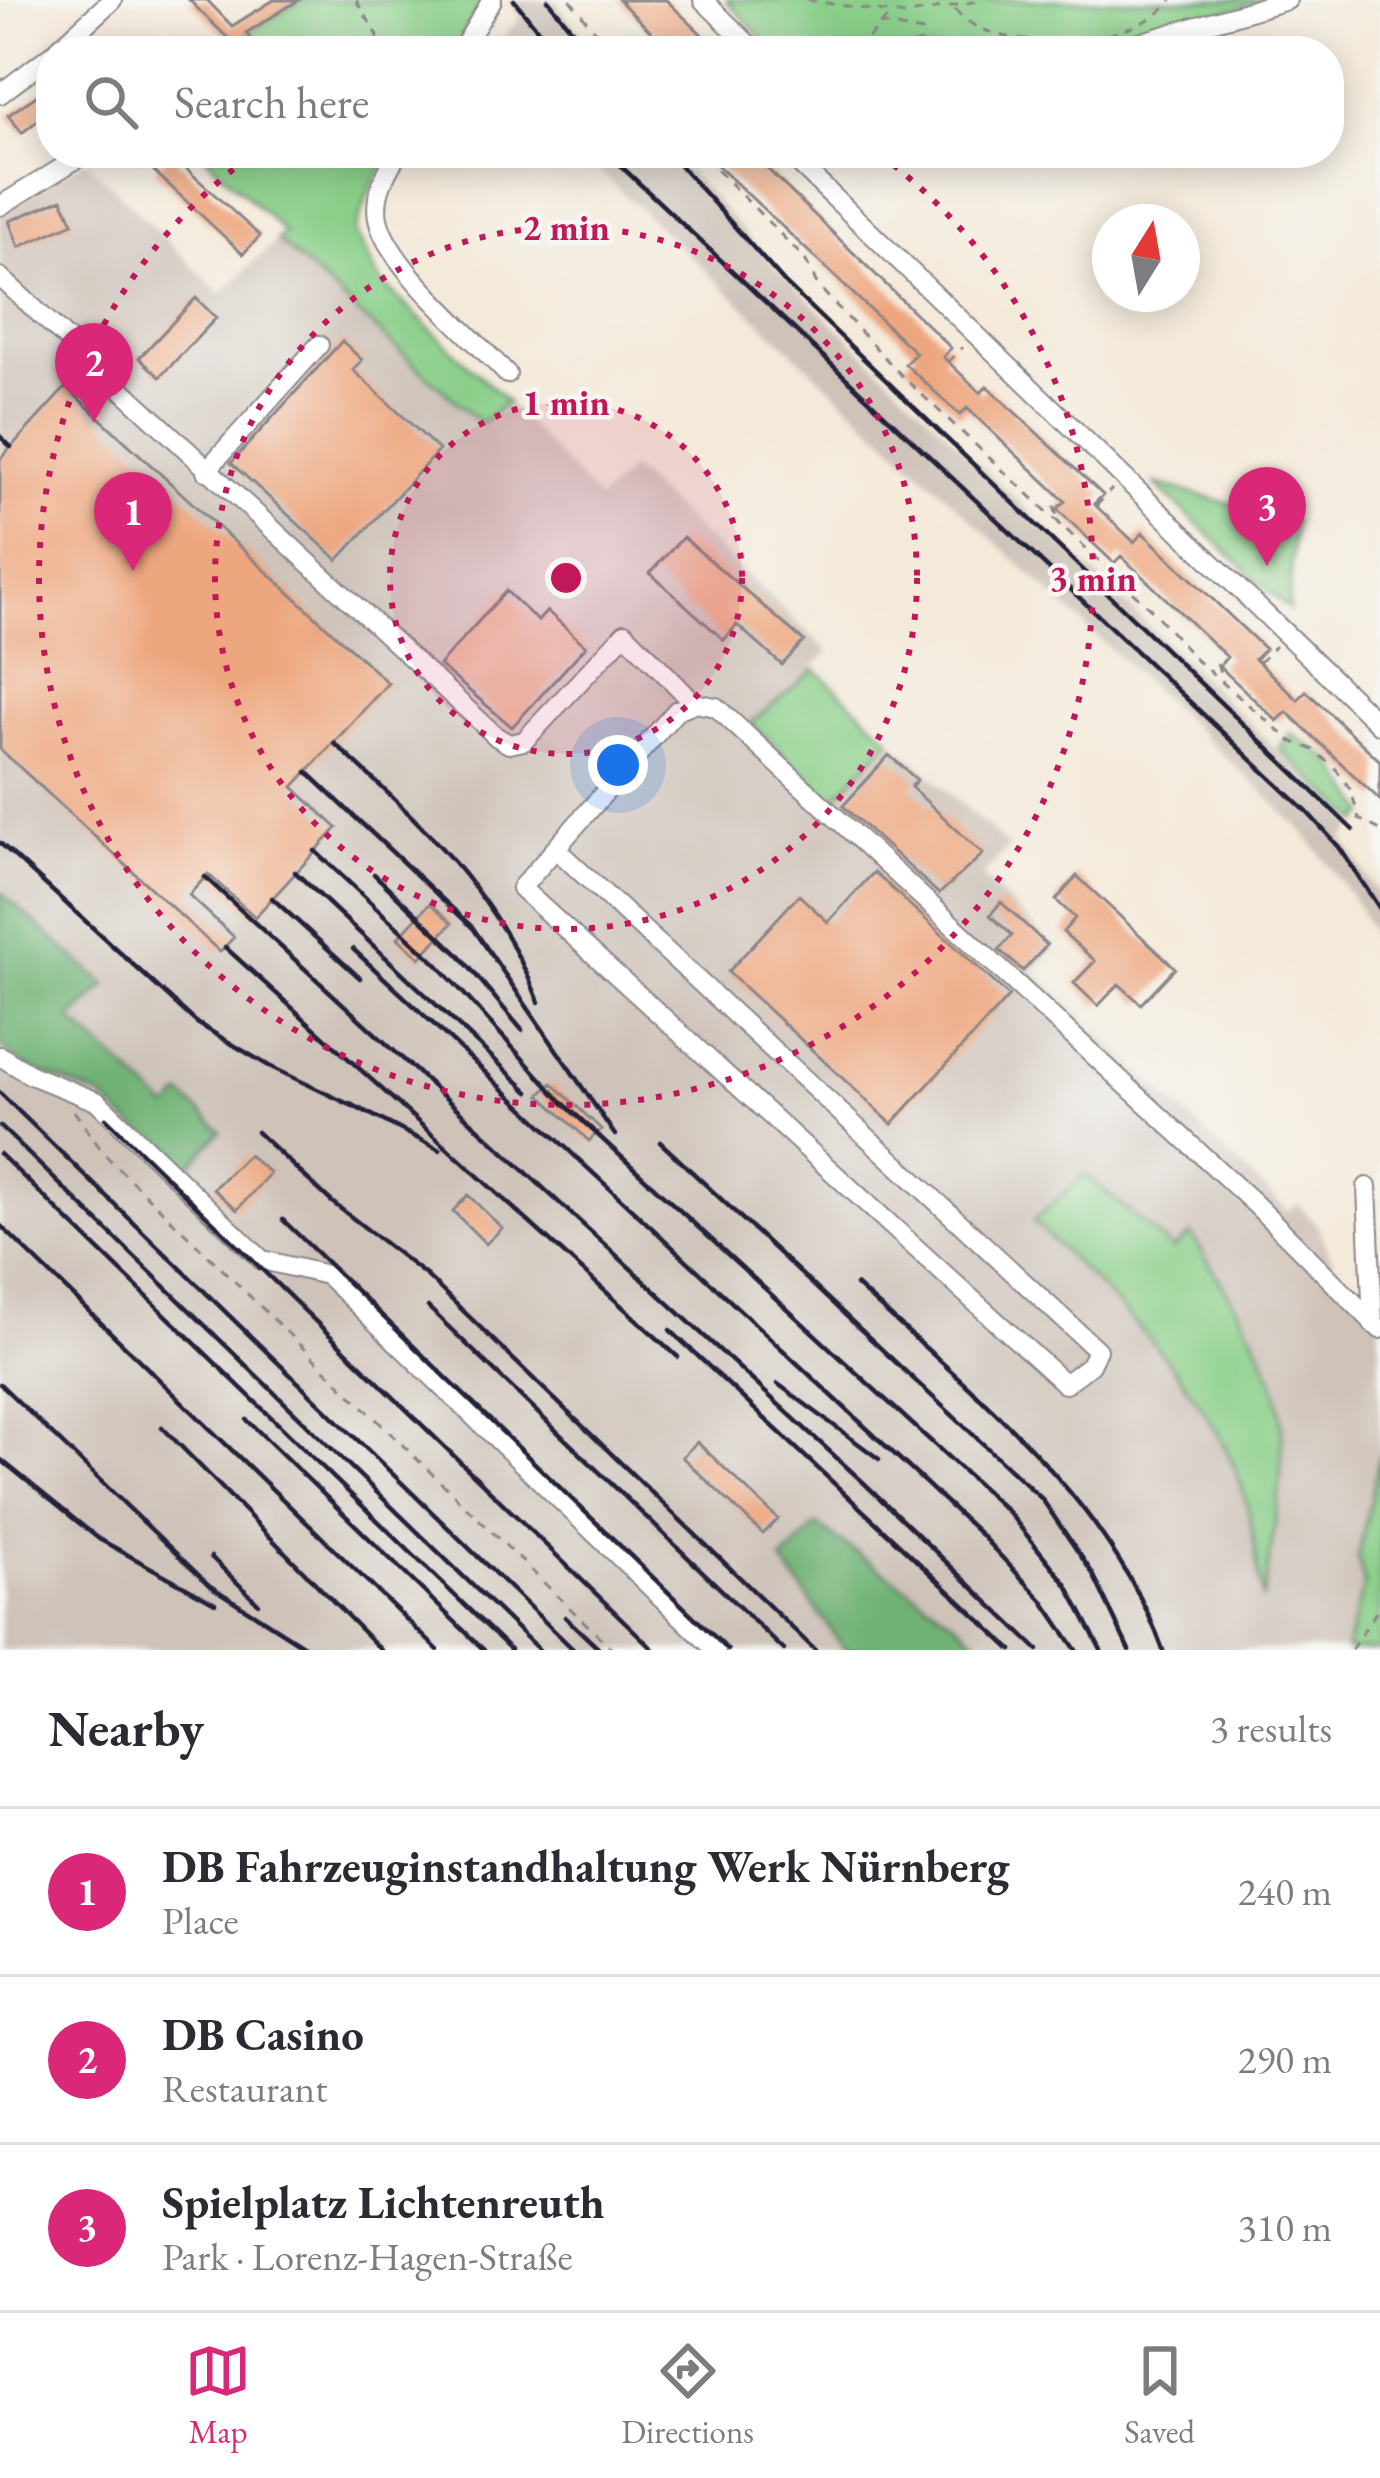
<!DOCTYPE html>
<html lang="en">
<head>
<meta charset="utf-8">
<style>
	body { margin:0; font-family:"EB Garamond",serif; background:#f7f7f7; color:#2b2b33 }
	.compass { position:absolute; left:1092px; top:204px; width:108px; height:108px; border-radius:50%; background:#fff; box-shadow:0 6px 30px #0003; rotate:11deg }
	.you { position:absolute; left:618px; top:765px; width:42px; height:42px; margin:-30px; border:9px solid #fff; border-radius:50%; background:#1a73e8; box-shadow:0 0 0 18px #1a73e833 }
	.badge { display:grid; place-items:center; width:78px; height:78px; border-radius:50%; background:#db2777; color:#fff; font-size:39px; font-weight:700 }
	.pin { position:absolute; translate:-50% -99px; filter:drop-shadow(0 3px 6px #0008) }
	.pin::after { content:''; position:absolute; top:63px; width:42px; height:36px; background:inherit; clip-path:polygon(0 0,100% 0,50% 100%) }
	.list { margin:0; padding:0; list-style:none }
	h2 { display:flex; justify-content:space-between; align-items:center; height:156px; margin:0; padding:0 48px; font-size:51px }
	h2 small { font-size:39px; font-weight:400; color:#7c7c81 }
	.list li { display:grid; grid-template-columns:78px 1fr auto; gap:36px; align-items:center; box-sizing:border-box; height:168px; padding:0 48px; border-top:3px solid #e1e1e2 }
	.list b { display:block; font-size:45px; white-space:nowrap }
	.list p { margin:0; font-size:39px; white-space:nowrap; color:#7c7c81 }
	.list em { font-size:39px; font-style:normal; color:#7c7c81 }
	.icon { flex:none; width:66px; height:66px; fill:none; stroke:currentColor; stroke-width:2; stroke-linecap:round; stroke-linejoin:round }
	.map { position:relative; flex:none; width:1380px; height:1650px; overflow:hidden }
	.search { position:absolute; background:#fff; box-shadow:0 6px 30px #0003; left:36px; right:36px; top:36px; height:132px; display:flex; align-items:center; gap:30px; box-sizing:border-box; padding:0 42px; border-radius:48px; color:#7c7c81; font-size:45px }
	.sheet { height:660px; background:#fff }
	nav { display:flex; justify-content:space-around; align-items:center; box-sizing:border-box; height:168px; border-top:3px solid #e1e1e2; background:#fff; font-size:33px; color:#7c7c81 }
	nav a { display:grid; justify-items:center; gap:6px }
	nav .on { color:#db2777 }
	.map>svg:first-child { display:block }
	.industrial { fill:#cec2b9 }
	.green { fill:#8acf89; stroke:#567862; stroke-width:3 }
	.forest { fill:#6fb275; stroke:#486a58; stroke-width:3 }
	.building { fill:#eea67e }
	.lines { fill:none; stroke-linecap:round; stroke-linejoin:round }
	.minor-casing { stroke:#8b868a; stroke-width:22 }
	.path { stroke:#8b868a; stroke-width:3; stroke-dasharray:9 9; stroke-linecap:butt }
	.minor { stroke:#fff; stroke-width:18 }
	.rail { stroke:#22223b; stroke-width:4.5 }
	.ring { fill:none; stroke:#c2185b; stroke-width:6; stroke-dasharray:6 12 }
	.centre { fill:#c2185b; stroke:#f6f6f2; stroke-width:6 }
	.ring-label { font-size:36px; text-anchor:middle; font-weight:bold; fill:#c2185b; stroke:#f6f6f2; stroke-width:9; stroke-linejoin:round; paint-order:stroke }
</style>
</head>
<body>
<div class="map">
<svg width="1380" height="1650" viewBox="0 0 1380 1650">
	<rect width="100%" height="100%" fill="#f6f6f2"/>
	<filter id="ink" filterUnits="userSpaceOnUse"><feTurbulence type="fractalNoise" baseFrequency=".00833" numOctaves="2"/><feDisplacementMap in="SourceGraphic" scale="24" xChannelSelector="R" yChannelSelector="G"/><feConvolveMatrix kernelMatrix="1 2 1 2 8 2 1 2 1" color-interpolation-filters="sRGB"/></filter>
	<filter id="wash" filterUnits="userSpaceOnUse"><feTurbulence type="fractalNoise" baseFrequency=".004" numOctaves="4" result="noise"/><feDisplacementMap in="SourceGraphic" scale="48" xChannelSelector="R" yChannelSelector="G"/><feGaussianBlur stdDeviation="2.7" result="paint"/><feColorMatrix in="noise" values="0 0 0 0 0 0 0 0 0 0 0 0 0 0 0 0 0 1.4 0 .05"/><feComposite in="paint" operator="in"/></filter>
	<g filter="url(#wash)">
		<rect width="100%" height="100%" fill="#f4eada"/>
		<!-- industrial -->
		<path class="industrial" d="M508,0H554L594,51H490L521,18Z
			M580,153H673L777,269L1356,826L1344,838L1380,899V951L1354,900L1306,835L1261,790Z
			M86,161L221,294L277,240L480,423L507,402L599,500L631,469L829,652L752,722L832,801L891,739L1009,847L982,877L1055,947L1033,972L1288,1211L1298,1204L1318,1226L1346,1290L1380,1320V1453L1358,1558L1364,1583L1346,1650H987L959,1624L817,1526L782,1561L845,1650H0V1045L25,1066L168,1108L71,1018L105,984L0,892V215Z"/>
		<!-- green -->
		<path class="green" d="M302,0H484L453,51H218Z
			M726,0H1265L1095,51H774Z
			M202,153H391L370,189L355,232L380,281L507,402L480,423L277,240L284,232Z
			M1154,483L1294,521L1289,610Z
			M815,669L891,739L832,801L751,723Z
			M1291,733L1331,760L1367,813L1359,822L1279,748Z
			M1085,1174L1173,1249L1191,1234C1220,1281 1265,1344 1278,1397C1291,1450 1271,1546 1263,1601C1256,1563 1253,1519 1240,1482C1202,1377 1109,1298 1033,1221Z
			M1380,1453V1650H1346L1364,1583L1358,1558Z"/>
		<!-- forest -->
		<path class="forest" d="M0,892L106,985L71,1019L168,1108L182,1095L221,1131L184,1172L100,1096L25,1066L0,1045Z
			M817,1525L959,1624L987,1650H845L782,1561Z"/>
		<g id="blocks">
			<!-- building -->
			<path class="building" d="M189,0H207L232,26L274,0H299L246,33L260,51H241Z
				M619,0H666L719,51H670Z
				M51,86V110L22,133L8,115Z
				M717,153H751L951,348L943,357L981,393L987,386L1103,495L1094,504L1134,542L1143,533L1265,649L1255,659L1298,700L1306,691L1380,761V800L1287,712L1277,721L1219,666L1227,657L1121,556L1114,563L1057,509L1065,501L967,408L960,415L905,364L916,353L717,165Z
				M170,154L260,236L243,254L154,171Z
				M62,199L73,223L19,247L9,221Z
				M196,298L216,318L160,377L139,358Z
				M342,341L362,360L353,370L439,450L338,560L231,463Z
				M66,387L388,683L293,787L337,828L255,917L208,874L189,895L234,937L220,952L0,749V459Z
				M683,537L804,641L782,665L737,625L724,640L650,573Z
				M506,591L538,621L547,611L586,646L512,727L439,665Z
				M889,755L917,780L911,787L983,854L939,894L843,806Z
				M874,872L1009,996L892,1124L728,972L799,895L828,922Z
				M1077,876L1175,968L1141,1004L1119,984L1098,1006L1074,983L1095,961L1063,932L1075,918L1056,900Z
				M1001,902L1047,945L1023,971L999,950L1012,935L990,915Z
				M430,903L452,923L420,958L398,938Z
				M552,1083L601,1129L589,1141L540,1095Z
				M248,1155L270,1173L237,1210L213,1189Z
				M468,1195L502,1228L486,1244L453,1211Z
				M697,1442L778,1519L763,1534L682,1457Z"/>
		</g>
	</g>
	<g filter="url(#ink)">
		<use href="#blocks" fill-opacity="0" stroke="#8b868a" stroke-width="3"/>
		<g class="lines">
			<!-- minor casing -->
			<g class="minor-casing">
				<path id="minor" d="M703,0L755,51
					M56,51L112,0
					M461,51L492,0
					M1112,51L1287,0
					M0,94L51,55
					M135,153L142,159
					M398,153C385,174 372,198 379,223C392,270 472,336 507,374
					M788,153L1380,725
					M0,206L86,153
					M0,277L497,737L509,744L524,741L625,633L694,703
					M206,471L319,345
					M556,849L1097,1350L1090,1365L1065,1384L521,888L677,710L694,703L716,707L1255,1204L1380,1329
					M0,1056L31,1075L98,1102L262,1260L327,1275L716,1650
					M1367,1187L1373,1324"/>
			</g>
			<!-- path -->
			<path class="path" d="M356,0L378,36L367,51
				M570,0L611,51
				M807,0L905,15L982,0
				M955,9C990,58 1138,48 1171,0
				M879,24L923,32L921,42L892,51
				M856,51L891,14
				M714,153V167L805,259L818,286L902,376L1151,609L1196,660L1291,741L1312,749L1336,769L1351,790L1359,819L1380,830
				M948,362L963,347
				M1054,506L1060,526
				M1096,506L1112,489
				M1217,663L1223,683
				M1259,663L1275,646
				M74,1111L105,1155L613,1650
				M1351,1650L1380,1606"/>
			<!-- minor -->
			<use href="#minor" class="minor"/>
			<!-- rail -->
			<path class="rail" d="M514,0L555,51
				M548,0L589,51
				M607,153L1307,812L1339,847L1380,909
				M669,153L784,282L1353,830
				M0,436L11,447
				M334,743C420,822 496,891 539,1002
				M307,772L473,928L615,1135
				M0,843L197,1023L269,1066L361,1110
				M315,851L437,964L563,1103L1009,1513L1067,1585L1101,1650
				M295,872L529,1092
				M374,874L459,955L522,1030
				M205,877L863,1482L1038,1650
				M272,898L360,978
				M225,947L678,1357
				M353,949L979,1533L1042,1600L1076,1650
				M0,1093L574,1650
				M349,1103L440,1150
				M106,1118L654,1650
				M0,1126L539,1650
				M257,1132L332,1202L427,1276L815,1650
				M660,1142L1042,1499L1093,1574L1129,1650
				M0,1154L511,1650
				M283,1220L728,1650
				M0,1225L438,1650
				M856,1285C973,1393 1107,1495 1163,1650
				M428,1307L784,1650
				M670,1330L1012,1650
				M0,1384L210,1586L304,1646
				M778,1384L879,1459
				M247,1420L484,1650
				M162,1427L381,1650
				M0,1459L99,1539L215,1603
				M211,1557L258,1603
				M565,1617L600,1650"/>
		</g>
	</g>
	<!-- distance rings -->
	<circle cx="566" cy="578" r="176" fill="#c2185b" fill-opacity=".12"/>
	<g class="ring">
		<circle cx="566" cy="578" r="176"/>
		<circle cx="566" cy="578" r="351"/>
		<path d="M879 154A527 527 0 1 1 253 154"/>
	</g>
	<circle cx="566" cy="578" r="18" class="centre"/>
	<g class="ring-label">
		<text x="566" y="240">2 min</text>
		<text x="566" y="415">1 min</text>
		<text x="1093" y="591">3 min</text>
	</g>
</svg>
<svg class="compass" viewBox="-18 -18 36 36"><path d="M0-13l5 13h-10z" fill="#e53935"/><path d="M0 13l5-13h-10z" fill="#7c7c81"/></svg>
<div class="you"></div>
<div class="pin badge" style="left:133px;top:571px">1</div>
<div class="pin badge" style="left:94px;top:422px">2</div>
<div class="pin badge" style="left:1267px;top:566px">3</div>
<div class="search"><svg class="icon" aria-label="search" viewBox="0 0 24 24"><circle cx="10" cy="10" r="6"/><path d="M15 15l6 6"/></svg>Search here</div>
</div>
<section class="sheet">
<h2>Nearby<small>3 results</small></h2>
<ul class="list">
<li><span class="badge">1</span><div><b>DB Fahrzeuginstandhaltung Werk Nürnberg</b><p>Place</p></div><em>240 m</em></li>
<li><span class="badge">2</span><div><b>DB Casino</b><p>Restaurant</p></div><em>290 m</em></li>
<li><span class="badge">3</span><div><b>Spielplatz Lichtenreuth</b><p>Park · Lorenz-Hagen-Straße</p></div><em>310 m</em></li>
</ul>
</section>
<nav>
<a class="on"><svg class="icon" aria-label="map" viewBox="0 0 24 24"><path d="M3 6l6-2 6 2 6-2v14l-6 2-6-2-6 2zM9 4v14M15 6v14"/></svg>Map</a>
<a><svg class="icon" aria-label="directions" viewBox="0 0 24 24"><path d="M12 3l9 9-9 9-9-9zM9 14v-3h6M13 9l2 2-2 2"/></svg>Directions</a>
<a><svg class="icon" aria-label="saved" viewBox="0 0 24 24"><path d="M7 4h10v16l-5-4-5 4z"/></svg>Saved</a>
</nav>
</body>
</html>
